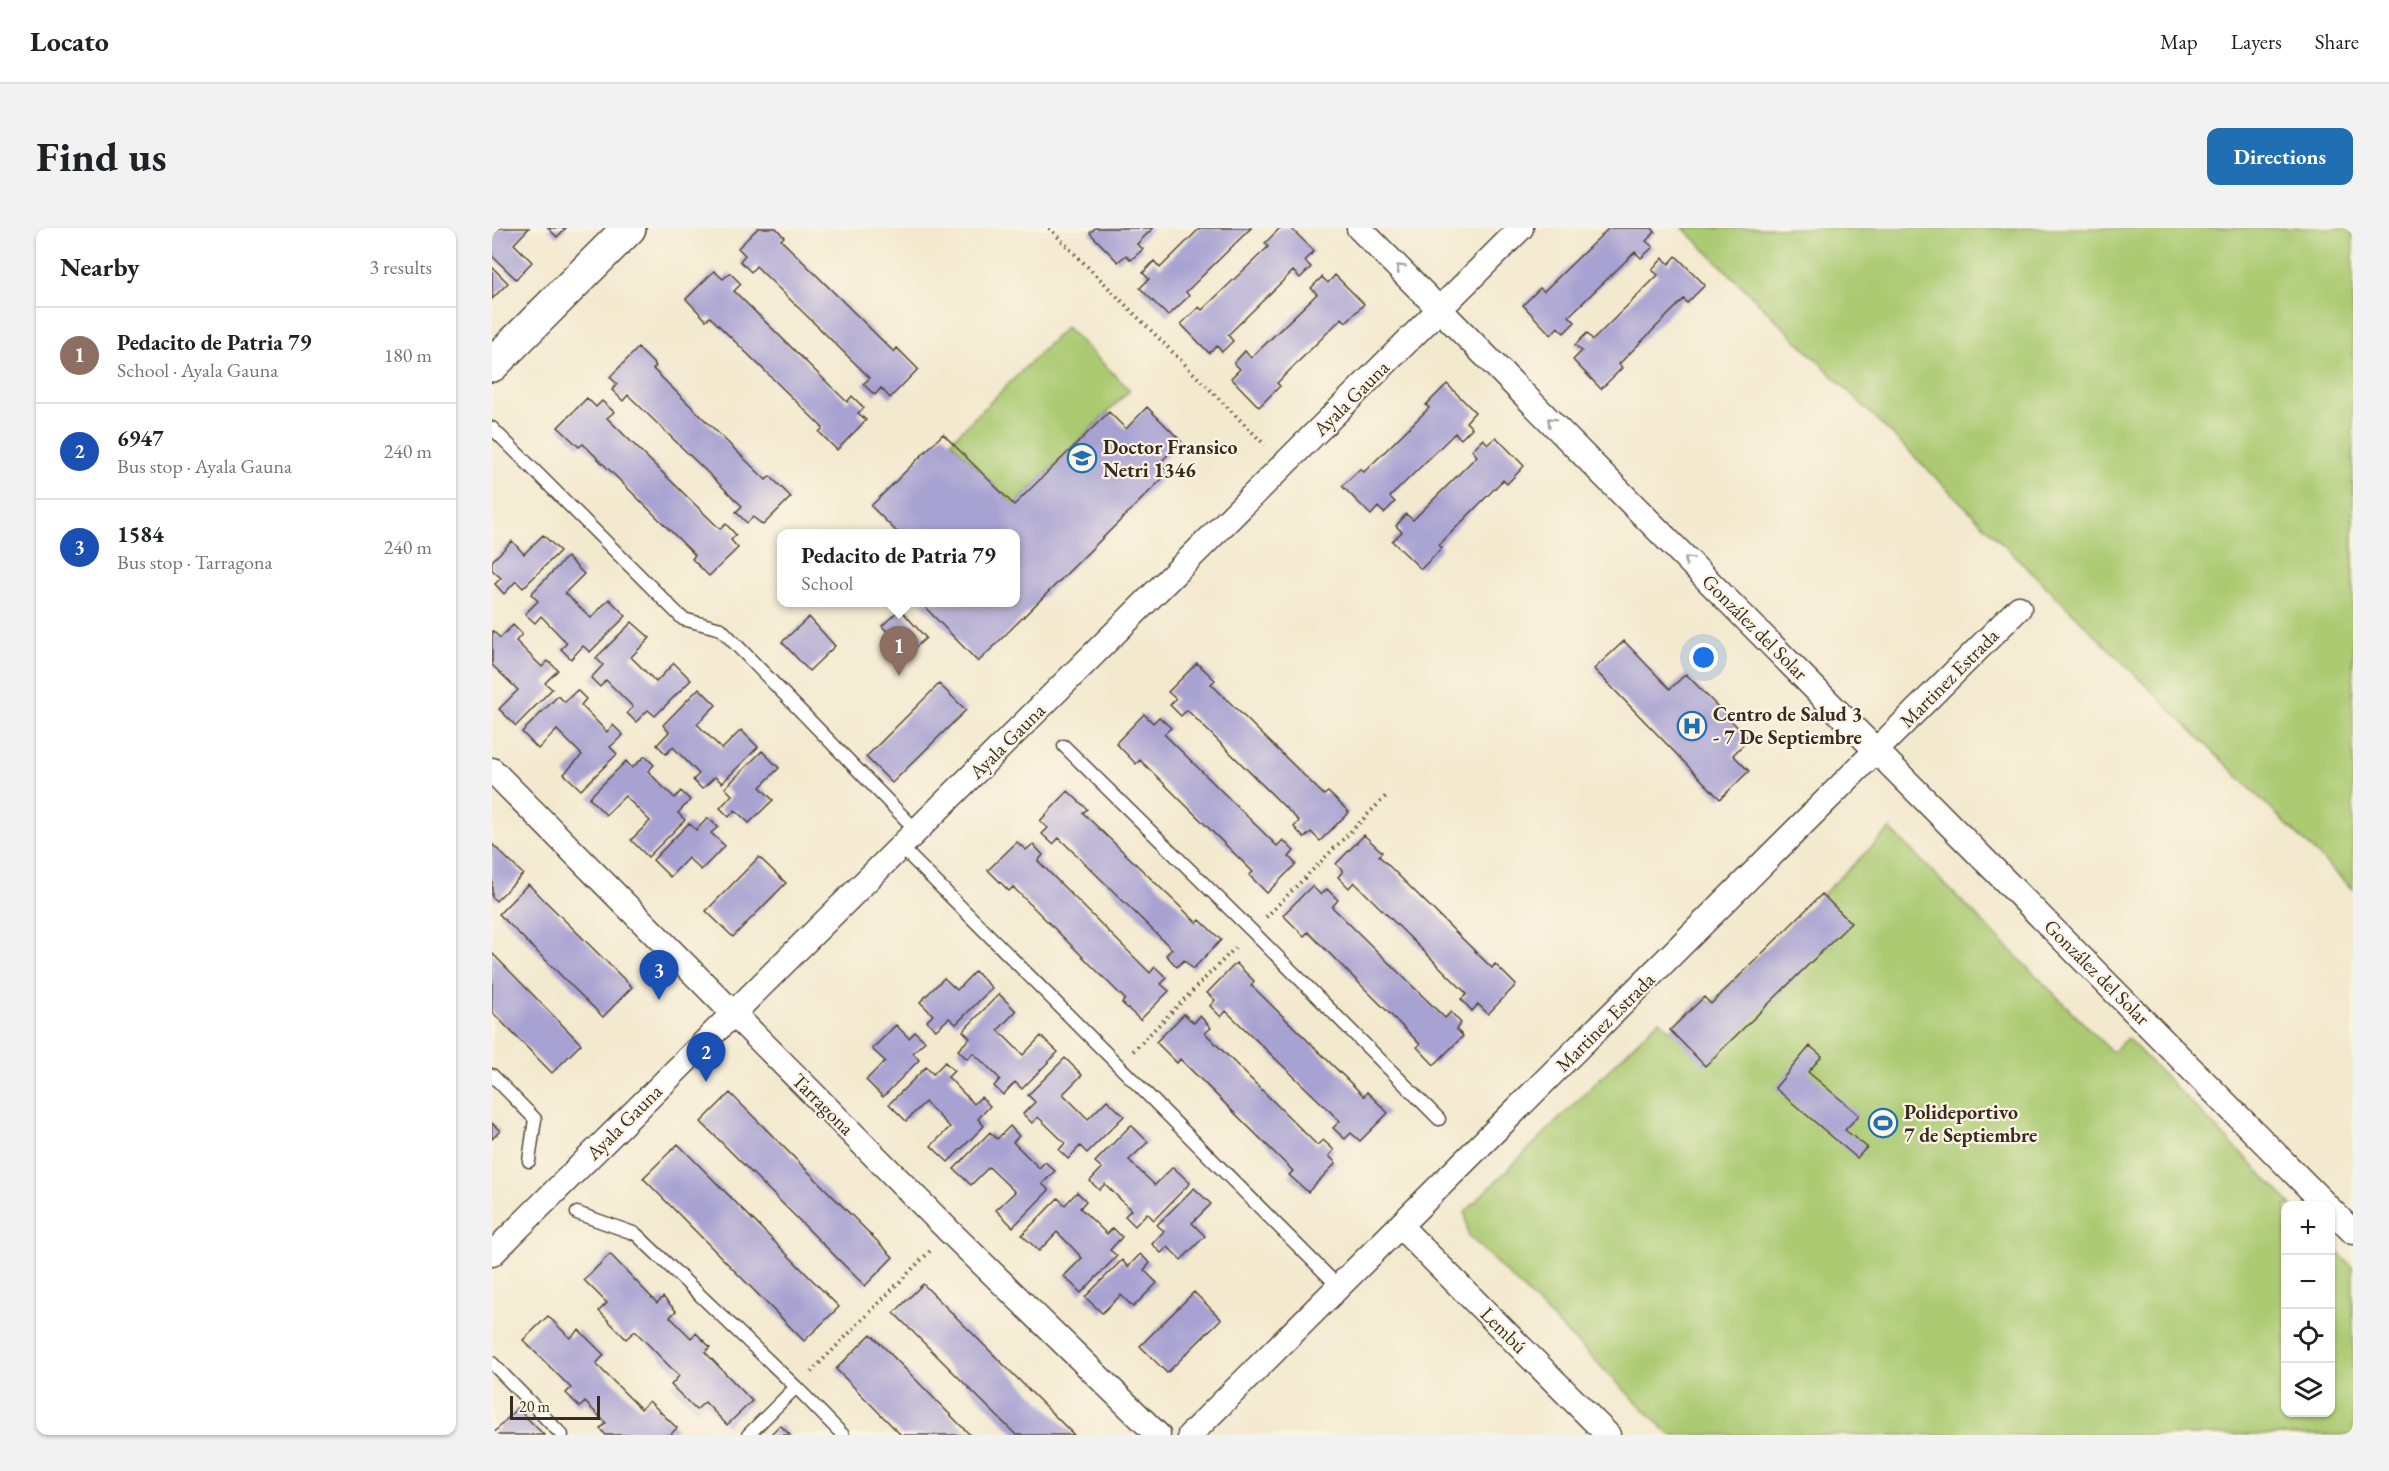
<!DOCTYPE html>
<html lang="en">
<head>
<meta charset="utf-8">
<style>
	body { margin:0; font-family:"EB Garamond",serif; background:#f2f2f2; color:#202124 }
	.controls { position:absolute; right:18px; bottom:18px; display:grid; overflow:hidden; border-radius:12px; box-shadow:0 2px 4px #0004 }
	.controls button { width:54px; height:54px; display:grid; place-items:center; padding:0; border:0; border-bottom:2px solid #e0e0e0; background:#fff; color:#202124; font:30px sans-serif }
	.scale { position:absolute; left:18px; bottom:15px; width:90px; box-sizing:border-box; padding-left:6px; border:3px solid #3b2a1e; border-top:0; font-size:16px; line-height:21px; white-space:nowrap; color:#3b2a1e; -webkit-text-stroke:4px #fcf5e5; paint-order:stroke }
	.you { position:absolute; left:1212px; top:430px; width:21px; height:21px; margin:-15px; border:4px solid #fff; border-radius:50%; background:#1a73e8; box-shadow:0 0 0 9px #1a73e833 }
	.badge { display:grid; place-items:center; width:39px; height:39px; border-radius:50%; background:#1f6fb2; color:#fff; font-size:20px; font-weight:700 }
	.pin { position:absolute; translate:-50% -50px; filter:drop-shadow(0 2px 3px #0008) }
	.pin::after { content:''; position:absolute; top:32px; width:21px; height:18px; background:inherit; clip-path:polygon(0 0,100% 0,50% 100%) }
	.popup { position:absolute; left:285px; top:301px; width:243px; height:78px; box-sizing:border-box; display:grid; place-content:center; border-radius:12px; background:#fff; filter:drop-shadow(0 2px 4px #0005); font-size:20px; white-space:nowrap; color:#757577 }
	.popup b { font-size:22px; color:#202124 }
	.popup::after { content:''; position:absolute; left:50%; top:100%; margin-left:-12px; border:12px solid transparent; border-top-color:#fff }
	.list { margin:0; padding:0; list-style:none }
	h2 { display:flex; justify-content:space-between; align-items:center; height:78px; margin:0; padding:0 24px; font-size:26px }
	h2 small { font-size:20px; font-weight:400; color:#757577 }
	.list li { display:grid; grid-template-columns:39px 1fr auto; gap:18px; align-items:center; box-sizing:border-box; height:96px; padding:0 24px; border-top:2px solid #e0e0e0 }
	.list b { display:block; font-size:22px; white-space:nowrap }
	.list p { margin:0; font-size:20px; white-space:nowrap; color:#757577 }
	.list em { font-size:20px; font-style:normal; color:#757577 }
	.icon { flex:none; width:33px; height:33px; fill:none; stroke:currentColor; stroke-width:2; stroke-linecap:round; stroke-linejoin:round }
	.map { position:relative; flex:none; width:1861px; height:1207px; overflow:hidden; border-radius:12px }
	header { display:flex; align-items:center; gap:36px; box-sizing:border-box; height:84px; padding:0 30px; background:#fff; border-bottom:2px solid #e0e0e0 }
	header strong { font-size:28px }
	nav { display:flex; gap:33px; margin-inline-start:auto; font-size:21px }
	.intro { display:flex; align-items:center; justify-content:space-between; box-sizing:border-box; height:144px; padding:0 36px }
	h1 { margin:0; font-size:42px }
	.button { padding:15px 27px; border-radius:12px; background:#1f6fb2; color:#fff; font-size:21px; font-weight:700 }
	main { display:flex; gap:36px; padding:0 36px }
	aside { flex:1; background:#fff; border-radius:12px; box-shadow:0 2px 4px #0004 }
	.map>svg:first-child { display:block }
	.green { fill:#abca72; stroke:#737a48; stroke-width:1.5 }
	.building { fill:#a8a2d2 }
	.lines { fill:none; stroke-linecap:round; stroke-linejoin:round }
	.lane-casing { stroke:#574739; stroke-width:15 }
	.street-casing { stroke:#574739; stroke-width:27 }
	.secondary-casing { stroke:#574739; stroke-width:36 }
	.path { stroke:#574739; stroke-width:4; stroke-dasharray:1.5 4.5; stroke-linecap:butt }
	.lane { stroke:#fff; stroke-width:12 }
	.street { stroke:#fff; stroke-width:24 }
	.secondary { stroke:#fff; stroke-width:33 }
	.oneway { stroke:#a79f9a }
	.labels { text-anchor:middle; stroke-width:4.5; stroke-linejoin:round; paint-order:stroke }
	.street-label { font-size:20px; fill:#3b2a1e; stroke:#fcf5e5 }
	.poi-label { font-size:20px; font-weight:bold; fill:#3b2a1e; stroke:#fcf5e5; text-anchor:start }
</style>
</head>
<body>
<header>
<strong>Locato</strong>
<nav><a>Map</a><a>Layers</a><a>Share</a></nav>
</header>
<div class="intro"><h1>Find us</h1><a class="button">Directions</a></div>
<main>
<aside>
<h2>Nearby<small>3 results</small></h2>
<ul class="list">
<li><span class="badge" style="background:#8d6e63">1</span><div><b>Pedacito de Patria 79</b><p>School · Ayala Gauna</p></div><em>180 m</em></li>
<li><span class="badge" style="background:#1a4fb4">2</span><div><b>6947</b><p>Bus stop · Ayala Gauna</p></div><em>240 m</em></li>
<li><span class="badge" style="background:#1a4fb4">3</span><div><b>1584</b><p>Bus stop · Tarragona</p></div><em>240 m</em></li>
</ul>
</aside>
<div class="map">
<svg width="1861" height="1207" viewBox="0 0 1861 1207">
	<rect width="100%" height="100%" fill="#fcf5e5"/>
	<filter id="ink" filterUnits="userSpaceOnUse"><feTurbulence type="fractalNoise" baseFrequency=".0167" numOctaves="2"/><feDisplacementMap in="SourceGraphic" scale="12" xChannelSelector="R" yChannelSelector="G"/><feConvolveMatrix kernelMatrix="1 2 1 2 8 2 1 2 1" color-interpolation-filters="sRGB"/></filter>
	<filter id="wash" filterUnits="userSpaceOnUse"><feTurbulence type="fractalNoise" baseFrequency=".008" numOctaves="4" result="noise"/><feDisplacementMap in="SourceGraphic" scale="24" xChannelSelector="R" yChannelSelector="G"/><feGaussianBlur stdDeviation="1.35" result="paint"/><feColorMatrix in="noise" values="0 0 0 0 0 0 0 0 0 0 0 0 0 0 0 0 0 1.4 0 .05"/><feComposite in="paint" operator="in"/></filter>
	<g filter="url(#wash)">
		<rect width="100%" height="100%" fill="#f3e9cf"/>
		<!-- green -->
		<path class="green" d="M1191,0H1861V662Z
			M574,99L638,162L522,277L459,213Z
			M1398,601L1620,824L1635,810L1800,977L1794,978V1184H1838L1839,1017L1861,1040V1207H1178L976,1007L973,984L1167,792L1178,802L1212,769L1219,775Z"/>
		<g id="blocks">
			<!-- building -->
			<path class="building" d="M0,0H37L22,16L40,34L24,51L0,28Z
				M56,0H74L65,9Z
				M266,0H284L292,9L289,12L402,124L405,120L426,141L398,170L389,160L383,167L371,156L378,150L264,38L259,44L248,33L253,27L246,20Z
				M603,0H661L645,16L651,21L639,32L634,27L626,34L598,5Z
				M708,0H759L694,64L697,68L676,88L648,60L657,51L651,45L662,33L668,40Z
				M788,0H799L822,23L813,33L819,39L808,50L801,43L736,107L741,113L730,124L725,118L717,125L689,96L707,79L710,82L776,19L773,15Z
				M1117,0H1160L1163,4L1154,13L1161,19L1149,30L1143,24L1077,88L1083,94L1072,105L1066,99L1059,107L1031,77L1048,60L1052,63Z
				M1184,28L1213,57L1195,75L1192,71L1127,136L1130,140L1109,161L1081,132L1090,123L1083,117L1095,105L1101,112L1166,47L1160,42L1171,30L1177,36Z
				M0,39L16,55L0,71Z
				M222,43L231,51L238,45L249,56L242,63L355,174L360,168L372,180L366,185L374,192L345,222L327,204L331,200L218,89L214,92L194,71Z
				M843,47L872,76L854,94L850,90L785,155L788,158L767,179L739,150L748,141L742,135L753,123L759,130L825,66L819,60L830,49L836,55Z
				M146,120L164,138L161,141L274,252L278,248L299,269L271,297L261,289L255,295L244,284L250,278L136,167L131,173L120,162L125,156L118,149Z
				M955,156L983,184L974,194L980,200L969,211L963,205L898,269L903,274L892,285L886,279L879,287L850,258L868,241L872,244L937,180L934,177Z
				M95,170L104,179L110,173L122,184L115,190L228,301L234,296L244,307L239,312L246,320L217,348L200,331L203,327L91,216L87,219L66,199Z
				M655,179L689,213L668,235L677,244L486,434L428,374H524V306H407L379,278L451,206L522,277L617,184L634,201Z
				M1004,209L1032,238L1015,256L1011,252L947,317L950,320L929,341L900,313L910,304L904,298L914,286L921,292L985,228L980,222L991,211L996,216Z
				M51,307L68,323L31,360L24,353L12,366L3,356L9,350L0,342V333L20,313L32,326Z
				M75,329L92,346L73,365L99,390L117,371L134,388L98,424L91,418L79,431L69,421L75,415L49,388L43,395L33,386L46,373L39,366Z
				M408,381L434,410L416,426L390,398Z
				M317,389L343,418L317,443L290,414Z
				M140,394L158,410L139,429L164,454L182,435L199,452L163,488L156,482L144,494L135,485L141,479L114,452L108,459L99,450L111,437L104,430Z
				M21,397L30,406L24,413L50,439L56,433L66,442L53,455L60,461L24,498L7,481L26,462L0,437V404L1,403L8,410Z
				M1132,413L1178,461L1194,446L1257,511L1241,527L1257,543L1228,571L1102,441Z
				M705,435L723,452L719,456L832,567L836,564L857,584L828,613L819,604L812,610L802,599L807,593L695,482L689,488L678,477L684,471L676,464Z
				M447,456L474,482L400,555L374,529Z
				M207,460L224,477L205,496L230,521L249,502L266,519L230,555L223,549L210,561L201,552L207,546L181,519L174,526L165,517L177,504L171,497Z
				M85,462L94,471L89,477L115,504L121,497L131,507L118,519L125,526L89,562L72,546L90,527L65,502L46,521L30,504L66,468L73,474Z
				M652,486L661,495L667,489L679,500L672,506L785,618L791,612L802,623L797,629L804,636L775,665L757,647L761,644L648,532L644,536L624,515Z
				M270,523L287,540L268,559L281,572L257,595L243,582L237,589L228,580L240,567L233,560Z
				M153,528L162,537L156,543L169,557L183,570L189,563L198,572L186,585L193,592L156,629L139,612L158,593L133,568L114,587L97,570L134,533L140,540Z
				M576,563L595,581L591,585L705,695L708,692L729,712L701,741L692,732L685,739L674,727L680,721L567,610L561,616L550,606L556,600L548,593Z
				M216,590L226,599L219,605L233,618L209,642L196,630L178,649L161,632L197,595L204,602Z
				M872,607L890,624L887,628L1000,740L1003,736L1024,757L996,786L986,776L980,783L969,771L975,766L862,654L857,660L846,649L851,643L844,636Z
				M525,614L534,622L541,616L551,627L546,633L658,745L663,739L675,750L669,756L677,763L648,792L630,775L633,771L521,659L517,663L496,642Z
				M0,616L31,646L4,673L0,669Z
				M267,629L294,655L241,709L214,683Z
				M36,656L140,759L111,789L7,686Z
				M820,658L829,667L835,661L846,672L840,679L953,790L959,784L969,795L964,801L971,808L942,837L925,819L928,816L816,704L812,708L791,687Z
				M1330,666L1359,695L1213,838L1178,802L1212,769L1219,776Z
				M0,725L89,816L60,845L0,784Z
				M744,735L762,753L759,757L872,868L875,864L896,885L868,913L859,905L853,911L841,900L848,893L734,783L729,789L718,778L723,772L715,765Z
				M483,743L500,760L464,796L457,790L444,802L435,793L441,787L428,774L452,750L465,762Z
				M507,766L524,783L506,802L531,827L549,808L566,824L530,861L523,854L511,867L502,858L508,851L495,838L481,825L475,831L466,822L478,810L471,803Z
				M692,786L702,795L708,788L719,800L713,805L825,917L831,912L842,922L837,928L844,935L816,964L797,947L801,943L688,831L685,835L664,814Z
				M404,797L417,810L423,804L433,813L421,825L427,832L391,869L374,852L393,833L380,821Z
				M1318,818L1330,828L1316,844L1367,887L1353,902L1375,919L1365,930L1283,860Z
				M573,830L590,847L571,866L596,891L615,872L632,888L595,925L588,918L576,931L567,922L573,915L546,889L540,895L531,886L543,874L536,867Z
				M453,834L462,843L456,849L482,876L489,869L498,878L486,891L492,898L456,934L439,918L458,899L433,874L414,893L397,876L434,839L441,846Z
				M238,865L401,1029L373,1058L209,894Z
				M0,895L8,903L0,911Z
				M639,897L656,914L637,932L650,945L663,957L681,939L698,955L662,992L655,985L643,998L633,988L639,982L613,956L607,962L598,953L610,940L603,934Z
				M518,898L527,908L521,914L547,940L553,934L563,943L550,956L557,962L521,999L504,982L523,964L497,939L479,957L462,941L498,904L505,911Z
				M186,916L347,1079L312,1113L151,950Z
				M702,960L719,976L700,995L713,1008L689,1032L676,1019L669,1025L660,1016L672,1003L665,997Z
				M585,964L594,973L588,980L615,1006L621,1000L630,1009L618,1022L625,1028L589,1065L572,1048L590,1030L578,1017L565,1004L547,1023L530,1007L566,970L573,977Z
				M118,1026L165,1075L171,1069L184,1083L178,1089L199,1110L204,1105L218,1119L213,1124L260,1173L235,1197L213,1174L204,1182L179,1157L187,1148L143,1103L134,1111L107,1083L115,1075L92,1052Z
				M648,1026L658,1035L652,1042L665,1055L641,1079L629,1067L610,1085L593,1069L630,1032L636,1039Z
				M431,1056L582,1207H524L402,1085Z
				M702,1064L729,1091L675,1145L648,1118Z
				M56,1088L78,1110L87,1102L112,1127L104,1136L149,1181L157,1173L185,1200L178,1207H114L108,1201L114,1195L93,1174L88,1179L74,1165L79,1160L31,1112Z
				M379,1106L478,1207H409L344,1141Z
				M25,1180L52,1207H0Z
				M288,1197L298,1207H278Z"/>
		</g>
	</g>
	<g filter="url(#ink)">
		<use href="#blocks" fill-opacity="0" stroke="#574739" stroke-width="1.5"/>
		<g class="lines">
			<!-- lane casing -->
			<g class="lane-casing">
				<path id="lane" d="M0,200L191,391L229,401L425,603
					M572,518L760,703L947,891
					M409,619L847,1059
					M0,847L43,891L37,933
					M85,985L144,1006L304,1159L351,1207
					M0,1135L70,1207
					M256,1207L304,1159"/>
			</g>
			<!-- street casing -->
			<g class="street-casing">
				<path id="street" d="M867,0L1835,978
					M0,542L457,1003L666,1207
					M1838,981L1861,1004
					M908,998L1116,1207
					M0,1026L1029,0
					M698,1207L1527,380"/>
			</g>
			<!-- secondary casing -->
			<g class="secondary-casing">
				<path id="secondary" d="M0,137L137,0"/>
			</g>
			<!-- path -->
			<path class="path" d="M557,0L773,217
				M774,689L896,566
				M641,823L745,718
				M319,1144L438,1023"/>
			<!-- lane -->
			<use href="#lane" class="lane"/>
			<!-- street -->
			<use href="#street" class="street"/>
			<!-- secondary -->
			<use href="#secondary" class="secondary"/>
		</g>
		<!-- one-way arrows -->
		<defs><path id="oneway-chevron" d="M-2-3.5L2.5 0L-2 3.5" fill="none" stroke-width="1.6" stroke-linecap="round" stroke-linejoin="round" transform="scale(1.5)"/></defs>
		<g class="oneway">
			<use href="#oneway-chevron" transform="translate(908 40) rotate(-135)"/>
			<use href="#oneway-chevron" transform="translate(1059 193) rotate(-135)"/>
			<use href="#oneway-chevron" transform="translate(1196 332) rotate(-135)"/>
		</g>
	</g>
	<!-- icons -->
	<defs>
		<g id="school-ring" transform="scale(1.5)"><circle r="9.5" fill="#fcf5e5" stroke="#1f6fb2" stroke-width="1.5"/><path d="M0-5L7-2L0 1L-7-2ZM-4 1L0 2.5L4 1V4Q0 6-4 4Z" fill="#1f6fb2"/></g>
		<g id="hospital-ring" transform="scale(1.5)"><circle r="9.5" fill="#fcf5e5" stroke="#1f6fb2" stroke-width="1.5"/><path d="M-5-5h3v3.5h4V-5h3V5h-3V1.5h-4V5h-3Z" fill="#1f6fb2"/></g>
		<g id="stadium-ring" transform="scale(1.5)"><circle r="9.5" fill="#fcf5e5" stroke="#1f6fb2" stroke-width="1.5"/><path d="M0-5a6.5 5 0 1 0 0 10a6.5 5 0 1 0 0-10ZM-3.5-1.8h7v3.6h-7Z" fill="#1f6fb2"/></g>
	</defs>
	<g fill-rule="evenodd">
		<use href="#school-ring" x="590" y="230"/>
		<use href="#hospital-ring" x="1200" y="498"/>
		<use href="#stadium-ring" x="1391" y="895"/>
	</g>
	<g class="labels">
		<!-- street labels -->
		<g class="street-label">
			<text transform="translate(859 170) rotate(-45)" y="7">Ayala Gauna</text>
			<text transform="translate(1263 399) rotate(45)" y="7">González del Solar</text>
			<text transform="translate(1457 450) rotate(-45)" y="7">Martinez Estrada</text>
			<text transform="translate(515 513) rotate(-45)" y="7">Ayala Gauna</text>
			<text transform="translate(1605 744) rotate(45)" y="7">González del Solar</text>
			<text transform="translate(1113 794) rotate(-45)" y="7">Martinez Estrada</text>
			<text transform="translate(331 876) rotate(45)" y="7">Tarragona</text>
			<text transform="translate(132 894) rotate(-45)" y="7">Ayala Gauna</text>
			<text transform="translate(1012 1102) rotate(45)" y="7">Lembú</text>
		</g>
		<!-- poi labels -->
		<g class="poi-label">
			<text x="611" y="226">Doctor Fransico<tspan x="611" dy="23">Netri 1346</tspan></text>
			<text x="1221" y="493">Centro de Salud 3<tspan x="1221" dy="23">- 7 De Septiembre</tspan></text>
			<text x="1412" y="891">Polideportivo<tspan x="1412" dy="23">7 de Septiembre</tspan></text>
		</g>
	</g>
</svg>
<div class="controls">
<button>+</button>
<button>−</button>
<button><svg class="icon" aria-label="locate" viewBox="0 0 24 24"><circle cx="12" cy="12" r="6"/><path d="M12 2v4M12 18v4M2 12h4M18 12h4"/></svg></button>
<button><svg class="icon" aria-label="layers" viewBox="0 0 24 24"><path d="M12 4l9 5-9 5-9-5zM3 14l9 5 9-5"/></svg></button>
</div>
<div class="scale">20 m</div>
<div class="you"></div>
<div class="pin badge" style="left:407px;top:448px;background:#8d6e63">1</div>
<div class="popup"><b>Pedacito de Patria 79</b>School</div>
<div class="pin badge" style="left:214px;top:854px;background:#1a4fb4">2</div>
<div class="pin badge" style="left:167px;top:772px;background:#1a4fb4">3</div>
</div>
</main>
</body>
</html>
